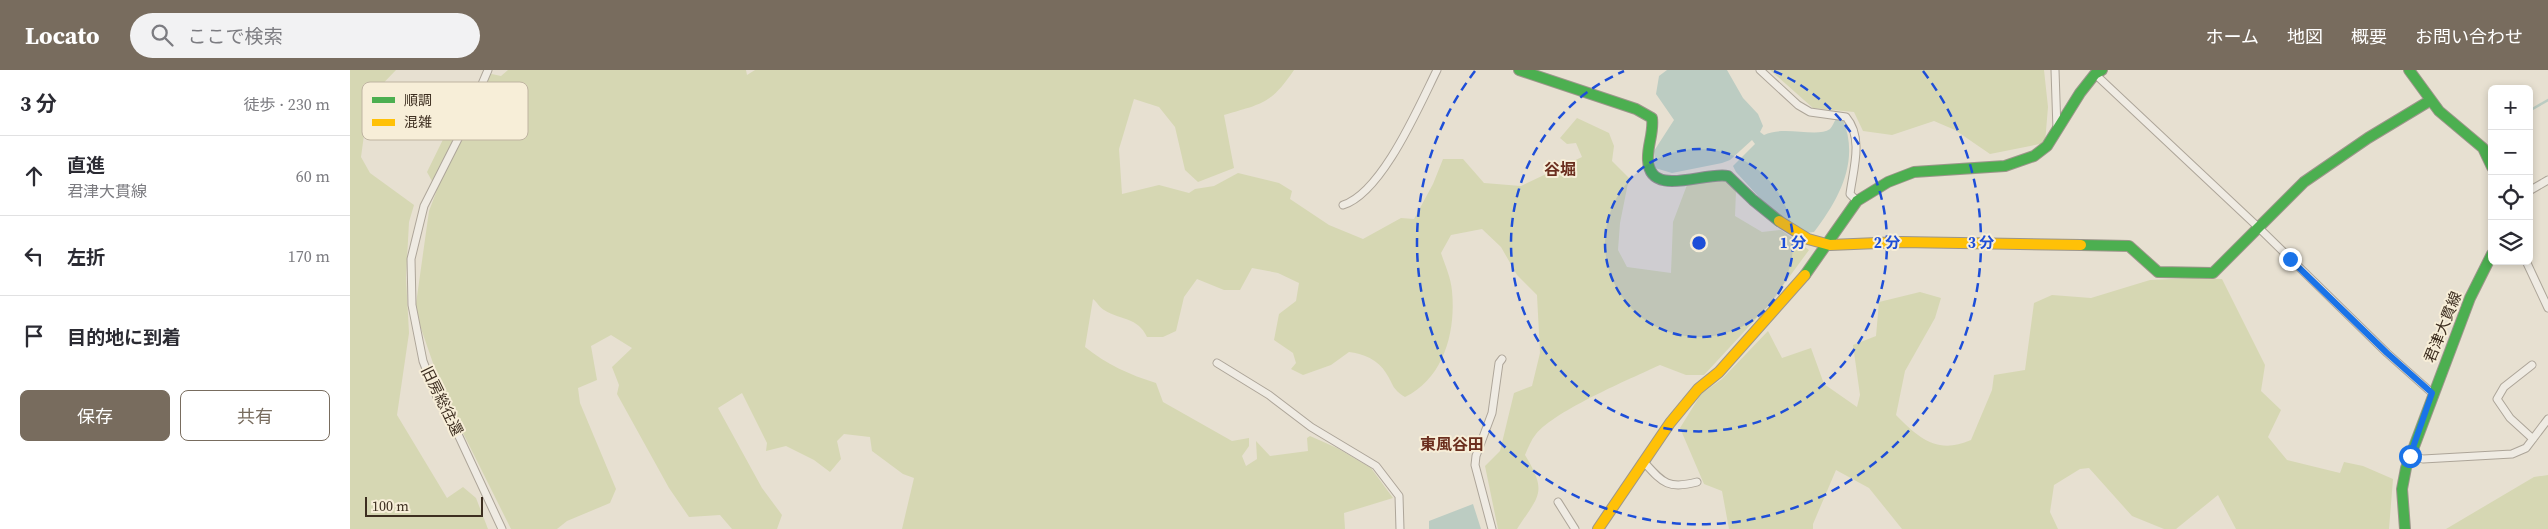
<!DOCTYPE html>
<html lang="ja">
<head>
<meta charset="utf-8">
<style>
	body { margin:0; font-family:"Source Serif 4","Noto Sans JP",serif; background:#f2f2f3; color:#2b2b33 }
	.controls { position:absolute; right:15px; top:15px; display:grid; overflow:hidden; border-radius:8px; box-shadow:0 2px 8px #0003 }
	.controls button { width:45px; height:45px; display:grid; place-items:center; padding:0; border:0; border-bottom:1px solid #e1e1e2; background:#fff; color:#2b2b33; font:25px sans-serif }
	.scale { position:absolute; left:15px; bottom:12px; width:118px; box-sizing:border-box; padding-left:5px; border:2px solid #3d2e20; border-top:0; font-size:14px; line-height:18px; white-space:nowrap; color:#3d2e20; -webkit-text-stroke:4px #f7eed8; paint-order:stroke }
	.stop { position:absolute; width:15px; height:15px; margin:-11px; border:4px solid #1a73e8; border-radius:50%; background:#fff }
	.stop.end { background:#1a73e8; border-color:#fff; box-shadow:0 1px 5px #0008 }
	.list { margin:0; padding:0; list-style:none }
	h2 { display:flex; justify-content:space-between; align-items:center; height:65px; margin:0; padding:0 20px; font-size:21px }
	h2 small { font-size:16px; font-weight:400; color:#7c7c81 }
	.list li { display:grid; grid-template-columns:32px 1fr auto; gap:15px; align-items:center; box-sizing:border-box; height:80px; padding:0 20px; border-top:1px solid #e1e1e2 }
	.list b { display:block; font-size:19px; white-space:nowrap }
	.list p { margin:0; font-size:16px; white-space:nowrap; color:#7c7c81 }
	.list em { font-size:16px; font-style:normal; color:#7c7c81 }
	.actions { display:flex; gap:10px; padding:15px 20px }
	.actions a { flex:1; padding:11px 0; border:1px solid #786c5e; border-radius:8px; text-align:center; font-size:18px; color:#786c5e }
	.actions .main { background:#786c5e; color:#fff }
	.icon { flex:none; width:28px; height:28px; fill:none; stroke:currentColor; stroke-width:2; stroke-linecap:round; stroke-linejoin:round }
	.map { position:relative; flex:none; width:2198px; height:459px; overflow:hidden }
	header { display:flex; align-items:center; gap:30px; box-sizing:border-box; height:70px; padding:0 25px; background:#786c5e; color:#fff }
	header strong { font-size:24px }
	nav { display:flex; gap:28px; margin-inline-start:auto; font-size:18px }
	.search { width:350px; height:45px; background:#f2f2f3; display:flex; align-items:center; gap:12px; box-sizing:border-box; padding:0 18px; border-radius:28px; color:#7c7c81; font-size:19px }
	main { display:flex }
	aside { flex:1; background:#fff }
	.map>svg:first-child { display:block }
	.green { fill:#d6d7b3 }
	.water { fill:#bcccc2 }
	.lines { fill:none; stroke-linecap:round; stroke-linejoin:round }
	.stream { stroke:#bcccc2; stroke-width:2.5 }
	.street-casing { stroke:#ada599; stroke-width:9 }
	.fast-casing { stroke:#9c958a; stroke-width:12 }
	.slow-casing { stroke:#9c958a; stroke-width:12 }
	.street { stroke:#efebe3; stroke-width:7 }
	.fast { stroke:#4caf50; stroke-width:10 }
	.slow { stroke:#ffc107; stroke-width:10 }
	.route { stroke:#1a73e8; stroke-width:6 }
	.ring { fill:none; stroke:#1d4ed8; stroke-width:2.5; stroke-dasharray:9 6 }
	.labels { text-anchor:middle; stroke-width:4; stroke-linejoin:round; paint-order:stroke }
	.street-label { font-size:15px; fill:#3d2e20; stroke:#f7eed8 }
	.neighbourhood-label { font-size:16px; font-weight:bold; fill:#6b2e1e; stroke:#f7eed8 }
	.key { fill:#f7eed8; stroke:#bfb4a1; stroke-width:1 }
	.key-label { font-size:14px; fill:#3d2e20 }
	.centre { fill:#1d4ed8; stroke:#f7eed8; stroke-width:2.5 }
	.ring-label { font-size:15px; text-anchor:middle; font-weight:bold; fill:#1d4ed8; stroke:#f7eed8; stroke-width:4; stroke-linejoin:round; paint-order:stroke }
</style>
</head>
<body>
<header>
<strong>Locato</strong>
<div class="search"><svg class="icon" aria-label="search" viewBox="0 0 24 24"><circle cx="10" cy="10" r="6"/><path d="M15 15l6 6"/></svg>ここで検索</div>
<nav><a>ホーム</a><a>地図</a><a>概要</a><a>お問い合わせ</a></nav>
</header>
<main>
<aside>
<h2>3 分<small>徒歩 · 230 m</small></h2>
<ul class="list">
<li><svg class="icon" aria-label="ahead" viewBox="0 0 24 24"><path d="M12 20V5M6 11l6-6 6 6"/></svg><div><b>直進</b><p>君津大貫線</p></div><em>60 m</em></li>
<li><svg class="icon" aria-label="left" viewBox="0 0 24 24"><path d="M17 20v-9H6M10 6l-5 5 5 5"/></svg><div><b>左折</b></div><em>170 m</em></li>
<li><svg class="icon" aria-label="arrive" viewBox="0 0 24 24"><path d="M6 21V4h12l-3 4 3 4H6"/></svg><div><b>目的地に到着</b></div></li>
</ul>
<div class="actions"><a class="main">保存</a><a>共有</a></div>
</aside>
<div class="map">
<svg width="2198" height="459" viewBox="0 0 2198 459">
	<rect width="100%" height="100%" fill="#e7e0d1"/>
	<!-- green -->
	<path class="green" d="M0,0H46L19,28L11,87L20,103L64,135L59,152L56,208L59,263L47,345L97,428L113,417L126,428L138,459H0Z
		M158,0H396L397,5L405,0H944C921,34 912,34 874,45L884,98L848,112L835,100L825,57L809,37L784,29L769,79L772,124L809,115L839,123L845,119L864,116L888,103L929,113L942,121L940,129L979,155L1013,169L1051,148L1064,149L1083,114L1093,89H1113L1134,113L1171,116L1232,87L1226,73L1217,74L1210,68L1227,48L1259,63L1264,76L1262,91L1279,108L1270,153L1268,180L1277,197L1321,203L1323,152L1337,115L1372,106L1386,121L1385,146L1412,162L1431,160L1459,180L1418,236L1354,305H1336L1310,295C1280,309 1206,340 1186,364C1181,370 1178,378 1175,385C1198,423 1189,425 1167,459H1148L1135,396L1150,381L1164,323L1182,316L1190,283L1187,225L1167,205L1151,177L1132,159L1101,165L1091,183C1095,195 1101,208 1102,221C1106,261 1094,308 1055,327C1041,318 1044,315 1036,303C1029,290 1012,283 999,282L981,295L953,305L941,299L946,293L943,283L924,270L929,244L946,231L949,213L928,203L902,198L890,220H874L847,209L834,227L826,261L813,267H797C788,247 770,250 754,240C750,238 747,232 743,229L735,277C756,294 780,305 806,313L813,332L882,371L899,368V376L892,386L896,396L907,389L906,371L920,386L958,381L957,368L960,366L987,378L1021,398L1043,428L994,443L995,459H552L564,408L553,404L522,381L520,367L494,364L487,371L491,389L480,402L464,390L436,376L416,381L417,373L392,323L368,338L412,418L432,445L427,459H382L370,445L339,447L319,418L267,324L269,315L262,297L282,278L261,265L241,276L247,310L228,318L230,333L266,419L260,433L217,451L207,459H161L94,325L65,241L79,141L87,120L77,102L109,37L137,3L151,6Z
		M1420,0H1694L1698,37L1695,73L1640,84L1605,60L1584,51L1542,65L1513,61L1504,42L1463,38Z
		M1844,208L1872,209L1915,295L1911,321L1931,340L1918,367L1937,390L1990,403L1994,392L2013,396L2043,409L2039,459H1886L1868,425L1826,459H1814L1782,446L1739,398L1730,399L1704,415L1700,442L1708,459H1552L1519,418L1486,400L1463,454V459H1379L1372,421L1354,414L1330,358L1351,324L1372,309L1418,261L1432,288L1461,278L1474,314L1507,337L1510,325L1503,275L1526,266L1529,232L1570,222L1591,228L1585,248L1555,301L1546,345C1569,368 1587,385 1621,370L1642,320L1644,305L1675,300L1684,233L1702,225L1741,228L1800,210Z
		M2198,405V459H2096L2184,407Z"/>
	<!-- water -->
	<path class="water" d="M1317,0H1377L1393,28L1408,44L1413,56L1410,62L1414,65C1433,55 1467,68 1480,59C1482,57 1484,52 1486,49L1493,50C1510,91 1489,129 1464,162L1456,163L1419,138L1386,102L1383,96L1405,74L1402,70L1380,90L1372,93L1322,103L1305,98L1304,81L1324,50L1306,24L1309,6Z
		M1123,434L1131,459H1079V451Z"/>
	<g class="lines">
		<!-- stream -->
		<path class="stream" d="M2179,41L2198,30"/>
		<!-- street casing -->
		<g class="street-casing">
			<path id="street" d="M138,0L111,63L74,136L61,189L62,235L73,291L87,327L106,360L152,459
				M1410,0L1448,35L1460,42L1496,47C1514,68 1503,100 1500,124L1507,131
				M1705,0L1707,60
				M1745,4L1909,158L2037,283L2082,323
				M2179,121L2198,110
				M993,135C1032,123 1069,36 1087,0
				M2176,191L2198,238
				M867,293L919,325L961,357L1026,396L1049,426L1050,459
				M2182,295L2154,317L2147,329L2160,348L2183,369
				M2061,386L2073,389L2162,384L2176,378L2198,349
				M1293,391C1312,412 1317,420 1347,412
				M1208,432L1225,459
				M1142,459L1125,395L1126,386L1142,343L1149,293L1152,289"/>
		</g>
		<!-- fast casing -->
		<g class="fast-casing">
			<path id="fast" d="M1169,0L1286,39L1302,48C1304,63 1297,76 1298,90C1300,129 1355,101 1378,106L1403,130L1429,151
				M2059,0L2089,41L2133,78L2142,97
				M1731,175L1779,176L1808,202L1863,203L1954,112L2018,68L2081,30
				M1455,205L1507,131L1538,112L1564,102L1655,96L1684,86L1697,76L1730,23L1745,4L1752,0
				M2055,459L2052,419L2056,398L2120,228L2142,184"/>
		</g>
		<!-- slow casing -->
		<g class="slow-casing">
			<path id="slow" d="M1429,151L1458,169L1480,175L1551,172L1731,175
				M1248,459L1320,353L1348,319L1369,302L1455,205"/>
		</g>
		<!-- street -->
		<use href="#street" class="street"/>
		<!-- fast -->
		<use href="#fast" class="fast"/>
		<!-- slow -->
		<use href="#slow" class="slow"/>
	</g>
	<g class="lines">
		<!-- route -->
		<path class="route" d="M1940,189L2037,283L2082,323L2060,386"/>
	</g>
	<!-- distance rings -->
	<circle cx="1349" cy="173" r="94" fill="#1d4ed8" fill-opacity=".12"/>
	<g class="ring">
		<circle cx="1349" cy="173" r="94"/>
		<path d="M1424 1A188 188 0 1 1 1274 1"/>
		<path d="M1573 1A282 282 0 1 1 1125 1"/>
	</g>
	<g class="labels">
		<!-- street labels -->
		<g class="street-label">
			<text transform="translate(2093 257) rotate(-68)" y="5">君津大貫線</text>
			<text transform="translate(92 331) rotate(64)" y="5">旧房総往還</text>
		</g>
		<!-- neighbourhood labels -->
		<g class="neighbourhood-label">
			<text x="1210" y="105">谷堀</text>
			<text x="1102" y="380">東風谷田</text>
		</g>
	</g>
	<!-- legend -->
	<rect x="12" y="12" width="166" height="58" rx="8" class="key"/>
	<rect x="22" y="27" width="23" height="6" fill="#4caf50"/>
	<rect x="22" y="49" width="23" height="7" fill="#ffc107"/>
	<g class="key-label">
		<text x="54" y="35">順調</text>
		<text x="54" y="57">混雑</text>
	</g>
	<circle cx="1349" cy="173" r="8" class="centre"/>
	<g class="ring-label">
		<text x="1443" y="178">1 分</text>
		<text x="1537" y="178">2 分</text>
		<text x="1631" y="178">3 分</text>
	</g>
</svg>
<div class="controls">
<button>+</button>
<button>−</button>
<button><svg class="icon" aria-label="locate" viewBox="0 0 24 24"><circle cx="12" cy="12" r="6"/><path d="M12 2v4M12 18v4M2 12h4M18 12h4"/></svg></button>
<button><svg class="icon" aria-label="layers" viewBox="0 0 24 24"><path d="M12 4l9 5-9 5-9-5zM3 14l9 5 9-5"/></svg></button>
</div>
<div class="scale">100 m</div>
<div class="stop" style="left:2060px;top:386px"></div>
<div class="stop end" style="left:1940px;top:189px"></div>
</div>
</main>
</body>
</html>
